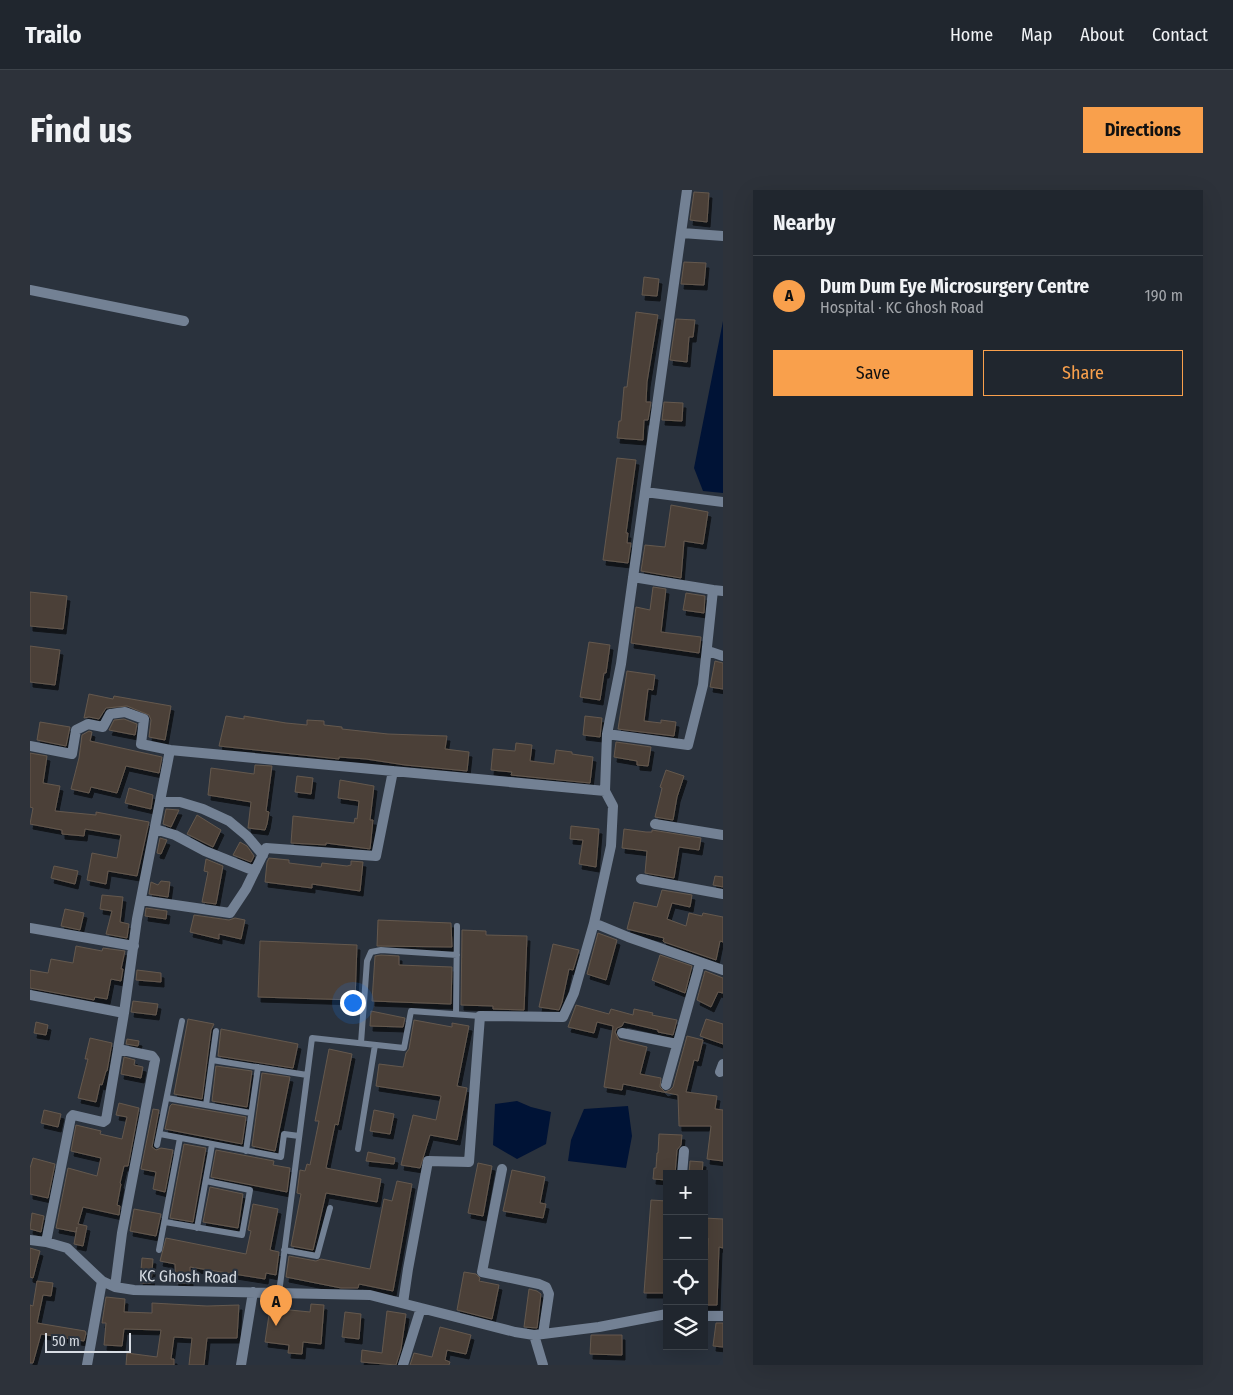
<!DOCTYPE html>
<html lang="en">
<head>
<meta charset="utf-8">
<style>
	body { margin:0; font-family:"Fira Sans Condensed",sans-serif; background:#2d323a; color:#f1f3f6 }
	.controls { position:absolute; right:15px; bottom:15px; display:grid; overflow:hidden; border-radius:0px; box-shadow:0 5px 20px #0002 }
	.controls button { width:45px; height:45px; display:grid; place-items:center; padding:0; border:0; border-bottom:1px solid #3d434a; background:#20262e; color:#f1f3f6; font:25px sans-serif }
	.scale { position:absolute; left:15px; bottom:12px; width:86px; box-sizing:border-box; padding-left:5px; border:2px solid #d8dde4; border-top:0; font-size:14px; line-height:18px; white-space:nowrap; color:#d8dde4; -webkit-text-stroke:4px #2a323d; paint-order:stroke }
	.you { position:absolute; left:322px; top:812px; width:18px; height:18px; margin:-12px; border:4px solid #fff; border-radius:50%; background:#1a73e8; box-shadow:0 0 0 8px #1a73e833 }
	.badge { display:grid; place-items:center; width:32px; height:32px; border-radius:50%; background:#f9a04c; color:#111; font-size:16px; font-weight:700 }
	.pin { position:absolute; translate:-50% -41px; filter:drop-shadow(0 1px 2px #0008) }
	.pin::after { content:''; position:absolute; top:26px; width:18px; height:15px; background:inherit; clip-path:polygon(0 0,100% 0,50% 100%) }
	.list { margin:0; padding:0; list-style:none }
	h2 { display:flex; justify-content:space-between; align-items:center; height:65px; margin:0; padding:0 20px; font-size:21px }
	h2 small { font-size:16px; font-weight:400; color:#a2a5aa }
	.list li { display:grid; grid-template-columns:32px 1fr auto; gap:15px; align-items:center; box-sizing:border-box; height:80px; padding:0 20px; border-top:1px solid #3d434a }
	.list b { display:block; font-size:19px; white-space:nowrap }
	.list p { margin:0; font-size:16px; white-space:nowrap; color:#a2a5aa }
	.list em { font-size:16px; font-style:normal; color:#a2a5aa }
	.actions { display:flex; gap:10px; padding:15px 20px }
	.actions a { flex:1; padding:11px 0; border:1px solid #f9a04c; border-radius:0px; text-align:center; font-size:18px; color:#f9a04c }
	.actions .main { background:#f9a04c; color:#111 }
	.icon { flex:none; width:28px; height:28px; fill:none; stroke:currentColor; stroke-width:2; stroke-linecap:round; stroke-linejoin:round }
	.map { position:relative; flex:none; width:693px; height:1175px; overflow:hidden; border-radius:0px }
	header { display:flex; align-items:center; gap:30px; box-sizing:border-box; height:70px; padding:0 25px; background:#20262e; border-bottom:1px solid #3d434a }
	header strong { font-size:24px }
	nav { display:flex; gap:28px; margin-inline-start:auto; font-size:18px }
	.intro { display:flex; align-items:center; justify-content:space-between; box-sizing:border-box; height:120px; padding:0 30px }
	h1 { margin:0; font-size:35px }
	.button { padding:12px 22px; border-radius:0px; background:#f9a04c; color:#111; font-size:18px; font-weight:700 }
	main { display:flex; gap:30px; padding:0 30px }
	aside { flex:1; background:#20262e; border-radius:0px; box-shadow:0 5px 20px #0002 }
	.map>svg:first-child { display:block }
	.water { fill:#001336 }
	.building { fill:#4c4137; stroke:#64584e; filter:url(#shadow) }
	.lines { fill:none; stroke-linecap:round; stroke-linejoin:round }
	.lane { stroke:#738194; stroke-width:6 }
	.street { stroke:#738194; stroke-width:10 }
	.labels { text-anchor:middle; stroke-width:4.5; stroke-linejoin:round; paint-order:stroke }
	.street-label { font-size:16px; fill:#d8dde4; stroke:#2a323d }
</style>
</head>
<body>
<header>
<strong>Trailo</strong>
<nav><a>Home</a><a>Map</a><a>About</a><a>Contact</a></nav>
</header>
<div class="intro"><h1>Find us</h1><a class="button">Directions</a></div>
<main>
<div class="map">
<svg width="693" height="1175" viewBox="0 0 693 1175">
	<defs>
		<filter id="shadow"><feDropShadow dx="3" dy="5" stdDeviation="0" flood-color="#0009"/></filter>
	</defs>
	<rect width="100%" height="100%" fill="#2a323d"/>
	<!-- water -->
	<path class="water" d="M693,131V303L673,301L664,278Z
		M487,911L501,917L521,922L516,954L487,969L463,955L465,914Z
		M598,916L602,946L596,978L538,971L541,950L554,919Z"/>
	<!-- building -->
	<path class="building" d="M664,2L679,3L677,32L660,30Z
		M654,72L676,73L674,95L651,94Z
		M614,87L629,89L627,106L612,105Z
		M606,122L628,125L617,192L616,212H621L618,230H614L613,250L587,248L589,231H591L594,197H597Z
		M646,129L665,130L663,147H659L657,172L640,170Z
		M634,212L653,213L652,231L632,230Z
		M587,268L606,270L596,343H598L597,353H601L598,373L573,370Z
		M641,315L678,322L673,354L654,351L651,388L611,381L615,355L635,357Z
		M623,397L636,399L631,442L671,447L669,463L601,453L606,417L620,420Z
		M0,402L37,406L33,439L0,436Z
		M656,403L675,406L674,423L653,420Z
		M559,452L580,455L576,483H574L570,510L550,507Z
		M0,456L30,460L25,495L0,492Z
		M685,471L693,473V499L680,497Z
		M597,481L625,485L623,500L618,499L614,531L631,533V530L646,532L644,546L588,539Z
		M59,504L83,509L84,506L141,516L135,550L119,547L121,530L119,525L97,516L76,518L69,529L59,527L54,528Z
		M196,526L214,529V526L256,533L277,535V530L294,531V535L312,537V539L358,544L417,546L415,559L439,562L437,581L375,575L336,569L309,567V569L189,556Z
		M555,526L572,528L570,547L553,545Z
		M94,529L107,534L105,545L79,540L84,530Z
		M10,532L40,537L36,556L7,550Z
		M59,541L62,542L60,551L132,567L129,583L96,576L87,603L61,597L59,603L41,599L49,568L52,545Z
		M586,552L621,557L618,576L607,575V571L584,567Z
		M486,553L502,555L500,571L524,574L526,560L542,562V564L563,567L560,593L481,585L482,582L461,580L463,559L485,561Z
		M0,563L17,566L13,593L30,596L25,621L66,625V622L119,632L107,686L78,681L76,694L57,690L62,663L87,668L91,645L55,639L54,646L32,644V640L0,634L3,618L0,617Z
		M225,575L242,576L236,621L239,622L237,634L235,640L218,638L221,612L178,605L181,578L224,584Z
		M636,580L654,586L647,607L643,630L625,627L632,598L630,597Z
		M267,586L283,588L281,604L265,602Z
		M310,590L344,596L340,630H343L340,659L296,653V655L261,653L263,626L324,633L325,628L327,629L329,611L308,608Z
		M99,598L123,605L121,619L95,613Z
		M136,619L149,620L141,637L133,634Z
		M167,625L191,640L183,657L157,644Z
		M541,636L569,639L566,677L549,674L553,650L540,649Z
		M594,639L616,642H622V640L671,648L669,660L649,657L644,688L615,683L617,661L592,658Z
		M130,648L137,650L131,664L127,663Z
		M210,652L217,656L224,666L221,672L203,665Z
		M239,668L259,670V673L291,677L292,673L317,676L321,675V671L333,672L330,701L282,694V698L235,692L237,672Z
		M176,669L193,676L186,714L172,712L178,682L174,681Z
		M24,676L48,681L45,694L21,688Z
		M685,686L693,687V697L683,695Z
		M131,691L140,692L138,707L119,704L121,692L128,695Z
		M632,700L662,705L660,717L642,713L637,729L656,736L659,723L672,726L673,723L693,727V752L690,751L686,770L634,752L633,751L634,748L597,739L604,712L627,717Z
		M72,705L93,707L90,732L99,734L97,748L76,744L82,721L70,719Z
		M116,718L137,721L136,729L115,726Z
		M35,719L54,723L50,740L31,736Z
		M164,725L199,730L205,728L215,730L211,749L189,744V749L160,742Z
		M348,730L421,733L422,757L347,756Z
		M432,740L456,741V745L497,746L494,820L463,819V816L431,815Z
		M568,743L587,750L576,790L557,784Z
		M230,751L327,755L325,810L228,807Z
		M523,754L549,760L543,780L539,779L532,812L529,820L509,817Z
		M46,756L72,761L73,758L95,761L91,779H93L91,791L81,789L77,809L65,807L64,810L0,798V780L18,783L21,769L43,773Z
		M351,765L369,766V775L422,777L421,814L342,811L345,766Z
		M630,765L662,776L655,803L622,790Z
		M107,780L131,783V792L106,790Z
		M675,781L693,788V803L688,802L681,817L667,810Z
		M103,811L128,814L126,825L101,822Z
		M546,815L579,824L581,819L603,825L604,819L623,823L622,825L647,830L643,845L628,842V840L594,832L592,836L587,838L585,842L589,850L617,857L610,884L631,888L630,897L635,902L640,900L643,897L657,846L673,850L668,871L664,870L656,902L687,906L685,919L693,920V971L677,969L681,936H649L648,905L593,894L592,900L574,897L583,836L567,832L564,843L538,837Z
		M341,821L375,828L373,837L340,836Z
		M158,829L184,834L181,840L172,909L144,904Z
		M676,829L693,834V854L670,846Z
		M384,830L422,837V833L439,836L427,896L437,898L427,950L400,945L390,978L371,975L383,925L406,930L411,906L346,896L349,874L373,877L376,863L379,859Z
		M6,832L18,835L16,845L4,843Z
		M191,839L268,854L263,878L188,866Z
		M60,848L82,853L77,881H76L72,895L70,894L66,912L48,908L58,869H55Z
		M97,849L109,851L108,856L96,854Z
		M299,859L322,864L308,935L305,934L296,978L351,989L347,1012L296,1003L283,1060L261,1056L271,1004L267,1003L270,980L275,981L277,974L280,975L289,931H285Z
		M94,867L105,870L104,875L113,877L111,888L91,884Z
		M186,876L222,881L217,917L182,911Z
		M232,883L260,887L245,961L222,956Z
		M89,913L109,918L98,976H94L90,993L91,994L87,1015L90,1016L89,1025L53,1017L48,1034L57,1036L53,1056L44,1054L47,1037L46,1042L26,1038L38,978L67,986L71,968L41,961L46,935L71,941L70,944L92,949L97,927L86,925Z
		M142,914L216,927L212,954L135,939L140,916Z
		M123,919L129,920L122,957L126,960L131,958L143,960L135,1002L123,999L126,982L111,979Z
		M14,920L31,924L28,937L11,933Z
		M344,920L364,924L360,944L340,941Z
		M629,944L652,945L651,955L647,960L645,984H637V990L623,989L624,978H626L627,963H628Z
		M154,954L176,958L163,1032L140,1028Z
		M186,960L244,971L243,975L260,978L257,1002L181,987Z
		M338,962L365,968L364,974L336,971Z
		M3,968L25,974L18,1008L0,1004V978Z
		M660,971L673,972L672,984H659Z
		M448,973L462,976L453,1026L438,1023Z
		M482,980L515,987L510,1013L516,1014L513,1028L473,1021Z
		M367,991L382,994L363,1101L329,1094L328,1098H311L256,1087L259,1066L286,1071L291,1069L340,1079L354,1009L362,1011Z
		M180,997L213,1004L208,1038L173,1032Z
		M621,1010L637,1011L636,1103H614Z
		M223,1014L248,1019L240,1060L249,1062L246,1085L236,1083L235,1089L160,1077V1093H146L145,1074L130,1071L136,1048L216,1064L221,1041L218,1040Z
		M104,1019L131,1024L126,1046L100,1041Z
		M2,1023L14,1026L11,1042L0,1039Z
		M674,1028L693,1029V1058L689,1057L687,1115H674V1091H677L678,1048L674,1047Z
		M0,1058L10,1061L3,1088L0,1087Z
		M112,1068L123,1069L121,1093H110Z
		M434,1082L446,1084L450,1088L449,1091L469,1095L462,1129L427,1120Z
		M7,1091L23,1093L21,1106L13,1105L7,1133L55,1141L56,1143L54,1151L11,1144L3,1173H0V1115L3,1116Z
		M499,1099L507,1101L511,1104L507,1138L494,1137Z
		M76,1107L95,1109L94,1122L122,1123V1113L177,1116L209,1115L207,1148H177L174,1175H159L162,1148L144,1147L141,1169H144V1175H96L97,1163L127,1167L131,1140L94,1139L92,1156L74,1155L76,1133H72Z
		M281,1114L294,1115L291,1154L273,1152L272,1164L258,1163L259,1155L235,1152L240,1118L280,1122Z
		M357,1121L376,1124L371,1159L366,1175L331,1172L332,1160L352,1163Z
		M315,1122L331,1124L329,1149L312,1147Z
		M686,1133H693V1157L683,1156Z
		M410,1137L441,1145L436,1164L417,1160L415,1170L420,1172L419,1175H380L384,1163L402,1167Z
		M561,1145H592V1165L560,1164Z"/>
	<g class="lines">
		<!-- lane -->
		<path class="lane" d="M426,824L427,736
			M331,853L337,771L341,762L351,760L427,765
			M182,870L277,885
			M137,908L176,915L186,841
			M176,915L221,923
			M130,944L251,967L254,944L269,946
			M127,955L152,831
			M328,959L345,855
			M216,961L228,877
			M135,1032L212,1045L220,1000L176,991
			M167,1038L182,955
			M129,1060L150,948
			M254,1060L287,1066L300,1018
			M249,1103L282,848L374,858L381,821L450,826"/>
		<!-- street -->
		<path class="street" d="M657,0L591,474L577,544L575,601L583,616L581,656L564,733L598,747L693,780
			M652,43L693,46
			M0,100L154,131
			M615,302L693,312
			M603,387L683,400
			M678,461L693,466
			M577,544L658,555L673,495L683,400L693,401
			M0,556L42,564L46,540L58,534L73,537L80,524L95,522L114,529L111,554L140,560
			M130,612H150L173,619L199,631L217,646L233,665
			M625,634L693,645
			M125,639L145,645L175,661L225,681
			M611,689L693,704
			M111,710L200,723L216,699L236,658L346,666L363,581
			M0,738L104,756
			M0,805L94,823L107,729L140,560L575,601
			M592,843L647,854
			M690,882L693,874
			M636,895L670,773
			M472,979L452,1082L509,1094L516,1097L519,1104L513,1144
			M652,984L654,961
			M0,1050L16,1052L37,1058L72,1091L85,1097L104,1100L340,1105L485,1142L504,1145L513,1144L569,1137L637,1124
			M16,1052L41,927L43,925L73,932L76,930L94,823
			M85,1097L92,1043L125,870L122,866L88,859
			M373,1113L378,1079L398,971L439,972L450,826L533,827L544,803L564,733
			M674,1126H693
			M504,1145L513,1175
			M57,1175L72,1091
			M211,1175L223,1102
			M373,1175L391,1118"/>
	</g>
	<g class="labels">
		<!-- street labels -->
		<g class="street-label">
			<text transform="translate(158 1086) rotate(1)" y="6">KC Ghosh Road</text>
		</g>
	</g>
</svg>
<div class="controls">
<button>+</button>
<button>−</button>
<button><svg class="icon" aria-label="locate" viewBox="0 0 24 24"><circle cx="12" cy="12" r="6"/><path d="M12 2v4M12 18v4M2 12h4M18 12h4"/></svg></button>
<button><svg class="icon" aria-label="layers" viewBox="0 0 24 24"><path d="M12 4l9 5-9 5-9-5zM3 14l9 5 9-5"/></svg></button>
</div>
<div class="scale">50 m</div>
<div class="you"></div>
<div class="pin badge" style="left:246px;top:1136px">A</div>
</div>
<aside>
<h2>Nearby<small></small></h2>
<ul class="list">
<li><span class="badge">A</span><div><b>Dum Dum Eye Microsurgery Centre</b><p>Hospital · KC Ghosh Road</p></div><em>190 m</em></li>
</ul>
<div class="actions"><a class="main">Save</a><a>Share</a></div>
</aside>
</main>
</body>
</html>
